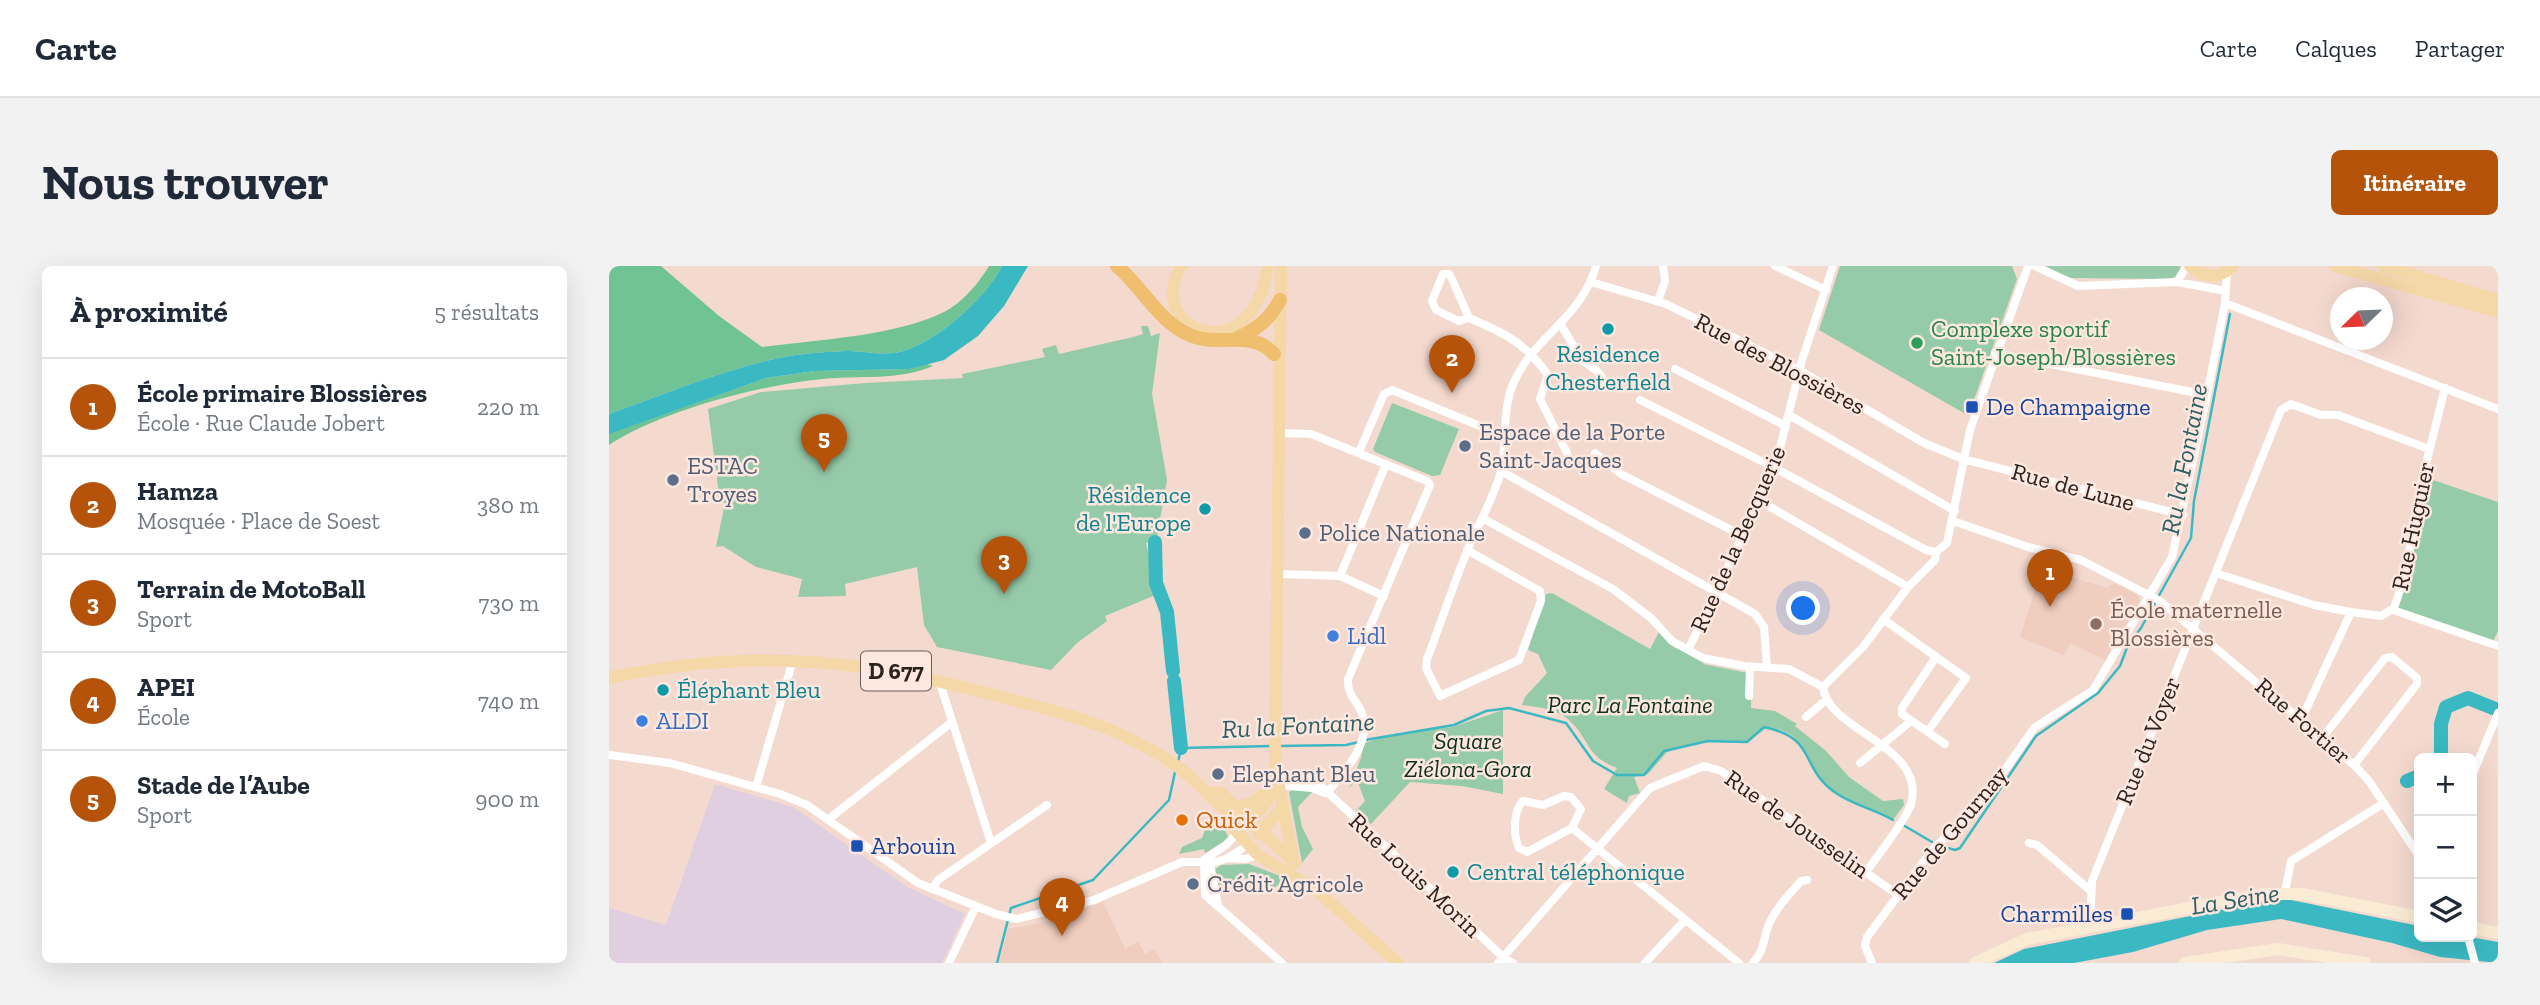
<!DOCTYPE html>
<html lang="fr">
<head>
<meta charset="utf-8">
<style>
	body { margin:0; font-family:"Zilla Slab",serif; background:#f2f2f3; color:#1f2937 }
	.controls { position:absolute; right:21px; bottom:21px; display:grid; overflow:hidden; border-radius:10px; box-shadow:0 7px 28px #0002 }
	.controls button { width:63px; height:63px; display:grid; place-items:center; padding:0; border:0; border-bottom:2px solid #e0e1e3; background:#fff; color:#1f2937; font:35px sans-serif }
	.compass { position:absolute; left:1721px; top:21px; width:63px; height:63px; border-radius:50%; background:#fff; box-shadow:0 7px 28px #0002; rotate:247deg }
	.you { position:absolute; left:1195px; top:343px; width:24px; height:24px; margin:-18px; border:5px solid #fff; border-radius:50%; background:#1a73e8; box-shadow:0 0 0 10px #1a73e833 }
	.badge { display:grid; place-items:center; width:46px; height:46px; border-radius:50%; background:#b45309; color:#fff; font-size:23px; font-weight:700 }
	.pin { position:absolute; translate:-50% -58px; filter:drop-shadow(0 2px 4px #0008) }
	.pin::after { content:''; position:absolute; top:37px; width:24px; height:21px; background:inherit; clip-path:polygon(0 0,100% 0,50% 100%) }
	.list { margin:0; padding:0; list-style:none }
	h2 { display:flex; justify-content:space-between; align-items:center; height:91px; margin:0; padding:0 28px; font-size:30px }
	h2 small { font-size:23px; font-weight:400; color:#747a83 }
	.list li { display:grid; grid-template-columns:46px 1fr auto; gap:21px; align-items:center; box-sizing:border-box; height:98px; padding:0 28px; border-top:2px solid #e0e1e3 }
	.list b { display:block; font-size:26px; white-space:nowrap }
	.list p { margin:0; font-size:23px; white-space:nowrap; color:#747a83 }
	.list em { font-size:23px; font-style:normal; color:#747a83 }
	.icon { flex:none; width:38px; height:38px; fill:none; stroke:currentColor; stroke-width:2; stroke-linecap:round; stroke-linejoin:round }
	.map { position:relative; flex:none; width:1889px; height:697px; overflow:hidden; border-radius:10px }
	header { display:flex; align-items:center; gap:42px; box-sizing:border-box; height:98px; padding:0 35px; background:#fff; border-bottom:2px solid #e0e1e3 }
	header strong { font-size:33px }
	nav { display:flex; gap:38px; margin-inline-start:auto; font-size:24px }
	.intro { display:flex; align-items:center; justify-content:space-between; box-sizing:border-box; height:168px; padding:0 42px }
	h1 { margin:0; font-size:49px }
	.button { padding:18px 32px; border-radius:10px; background:#b45309; color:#fff; font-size:24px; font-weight:700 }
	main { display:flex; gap:42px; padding:0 42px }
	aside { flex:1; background:#fff; border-radius:10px; box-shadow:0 7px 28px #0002 }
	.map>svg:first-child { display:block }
	.industrial { fill:#e0cfe1 }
	.built { fill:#efcdbf }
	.green { fill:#96cbaa }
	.forest { fill:#70c394 }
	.water { fill:#3bb9c3 }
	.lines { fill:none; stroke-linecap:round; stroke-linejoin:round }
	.stream { stroke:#3bb9c3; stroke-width:2.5 }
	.river { stroke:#3bb9c3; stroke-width:14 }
	.street { stroke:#fff; stroke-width:8 }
	.secondary { stroke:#faecd4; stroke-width:12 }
	.primary { stroke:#f5d8a8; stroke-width:12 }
	.highway { stroke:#efbe6e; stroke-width:14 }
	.culture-dot { fill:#0f9aa8; stroke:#fde7de; stroke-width:2.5 }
	.leisure-dot { fill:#2e9e5b; stroke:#fde7de; stroke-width:2.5 }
	.transit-dot { fill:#1a4fb4; stroke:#fde7de; stroke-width:2.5 }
	.service-dot { fill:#5c6f8a; stroke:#fde7de; stroke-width:2.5 }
	.education-dot { fill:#8d6e63; stroke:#fde7de; stroke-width:2.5 }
	.shop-dot { fill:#3f7fe0; stroke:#fde7de; stroke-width:2.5 }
	.food-dot { fill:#e8710a; stroke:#fde7de; stroke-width:2.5 }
	.labels { text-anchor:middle; stroke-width:5; stroke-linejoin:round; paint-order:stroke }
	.shield { fill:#fde7de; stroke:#6b5d58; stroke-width:2 }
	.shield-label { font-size:23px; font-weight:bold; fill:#2c221e }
	.leisure-label { font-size:24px; fill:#27864d; stroke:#fde7de; text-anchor:start }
	.culture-label { font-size:24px; fill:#0d838f; stroke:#fde7de; text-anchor:start }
	.street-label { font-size:24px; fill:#2c221e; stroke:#fde7de }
	.transit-label { font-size:24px; fill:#164399; stroke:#fde7de; text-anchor:start }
	.service-label { font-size:24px; fill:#4e5e75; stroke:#fde7de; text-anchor:start }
	.education-label { font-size:24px; fill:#785e54; stroke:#fde7de; text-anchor:start }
	.shop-label { font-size:24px; fill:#366cbe; stroke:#fde7de; text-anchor:start }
	.park-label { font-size:24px; font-style:italic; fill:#0c321e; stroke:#fde7de }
	.food-label { font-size:24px; fill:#c56008; stroke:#fde7de; text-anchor:start }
	.water-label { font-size:26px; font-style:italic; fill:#2d6065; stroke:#fde7de }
</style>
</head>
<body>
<header>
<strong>Carte</strong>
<nav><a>Carte</a><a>Calques</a><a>Partager</a></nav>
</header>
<div class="intro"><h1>Nous trouver</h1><a class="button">Itinéraire</a></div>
<main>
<aside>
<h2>À proximité<small>5 résultats</small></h2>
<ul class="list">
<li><span class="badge">1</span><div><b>École primaire Blossières</b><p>École · Rue Claude Jobert</p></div><em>220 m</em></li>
<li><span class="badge">2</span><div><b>Hamza</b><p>Mosquée · Place de Soest</p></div><em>380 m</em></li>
<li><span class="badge">3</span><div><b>Terrain de MotoBall</b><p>Sport</p></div><em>730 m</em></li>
<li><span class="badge">4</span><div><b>APEI</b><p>École</p></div><em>740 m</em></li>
<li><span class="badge">5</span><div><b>Stade de l’Aube</b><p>Sport</p></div><em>900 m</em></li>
</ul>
</aside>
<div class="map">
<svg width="1889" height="697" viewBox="0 0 1889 697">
	<rect width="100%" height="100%" fill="#f4d9ce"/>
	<!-- industrial -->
	<path class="industrial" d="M106,518L184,541L298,621L356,648L333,697H0V642L57,659Z"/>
	<!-- built -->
	<path class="built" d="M1435,295L1466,303L1463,311L1475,315L1498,322L1506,317L1528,328L1531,335L1496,394L1461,377L1455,389L1411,371Z
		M494,636L516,683L529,676L536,688L545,683L553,697H390L399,663L437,656Z"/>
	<!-- green -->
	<path class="green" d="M1231,0H1403L1408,13L1361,145L1358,144L1360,150L1210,64Z
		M1433,0H1571V3L1566,11L1559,13L1460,12Z
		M532,60H539L542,70L551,67L543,128L558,214L548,271L537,277L549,328L496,350L498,355L468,377L442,404L328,381L315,359L308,301L236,318L237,330L189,331L193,313L147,301L114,280L107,281L116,237L111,236L99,143L152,126L256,117L354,112L353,108L436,91L433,83L447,79L450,88L524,71L534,68Z
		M783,137L850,163L831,209L823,210L766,186L764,183Z
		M1818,212L1889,236V365L1883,377L1789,343L1802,301Z
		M943,327L1041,383L1050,366L1065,381L1095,395L1094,398L1139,407L1136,431L1142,432V442L1166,445L1188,458L1186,460L1217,485L1240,511L1274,535L1294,533L1295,539L1284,554C1260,541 1231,536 1213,516C1193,494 1200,467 1159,461L1141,474L1127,477L1096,476L1058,486L1039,508L1025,511L1031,527L1020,530L1018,537L995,523L1008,502C977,491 980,472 961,455C949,443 929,441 913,439L916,431L938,407L929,388L919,384L937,328Z
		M894,444V528L853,520L801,516L762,558L747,545L756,535L748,514L740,522L752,492L755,477L785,468L844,461Z
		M685,522L704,525L689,541L693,561L704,583L693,597L680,526Z
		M598,558L613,559L620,572L596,587L595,583L570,588L573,581L593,572Z
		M640,598L674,611L676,615L664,622C639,611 628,605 608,631L604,605L612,599Z"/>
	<!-- forest -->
	<path class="forest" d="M0,0H52L110,50L153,81C206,74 288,70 335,46C353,37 370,17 380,0H393C377,32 329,75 294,85C275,91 254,84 236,85C212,86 184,88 161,94C106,107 53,129 0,148Z
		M318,98L324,100C289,115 251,109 214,113C151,119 52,145 0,179V167L157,112L206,105L301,103Z"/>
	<!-- water -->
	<path class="water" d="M393,0H419L395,40L369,70L335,94L301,103L206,105L157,112L0,168V148C53,129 106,107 161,94C184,88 212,86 236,85C254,84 275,91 294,85C329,75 377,32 393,0Z
		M1672,632L1810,660V671H1861L1889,676V697L1831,691L1783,677L1672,653L1598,664L1524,686L1465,697H1385L1415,683Z"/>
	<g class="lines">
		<!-- stream -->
		<path class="stream" d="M756,474L845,459L877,445L900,442L957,457L984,495L1008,509H1035L1055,485L1099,475L1138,476L1155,461C1208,472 1190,499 1224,525C1241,538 1265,543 1284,554
			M669,480L737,479L750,476
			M569,496L572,482L663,480
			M1294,559L1323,576
			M1332,580L1346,584L1351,582L1427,470L1489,427L1511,400L1519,379L1532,362L1582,272L1585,235L1621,48
			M388,697L402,642L484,614L560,534L566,506"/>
		<!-- river -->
		<path class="river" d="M546,276L547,317L558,346L564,405
			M565,415L572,482
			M1832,492V458L1837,441L1859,432L1889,444
			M1798,515L1810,510"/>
		<!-- street -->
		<path class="street" d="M1166,0L1217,24
			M1426,0L1469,20L1568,16L1612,24
			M982,16L1057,38L1190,104L1315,177L1354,193L1574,249
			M1568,16L1578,0
			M1049,35L1056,15L1054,0
			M1616,37L1889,143
			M860,52L843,13L840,8H834L823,35L827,44L850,55L860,52C896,67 916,77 939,109L931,133L958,187
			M952,59L973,94L988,105L997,117
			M1386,87L1598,129
			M1066,103L1177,160
			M1031,134L1166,202L1317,284L1327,286
			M1180,149L1346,245
			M671,167L702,168L818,215L821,219L739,413C738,427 745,432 751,443C767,473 735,506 718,527
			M750,186L775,128L783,124L888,167L894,166
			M986,187L1012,208L1134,270
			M892,205L1146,348L1155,361L1158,401
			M1151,235L1299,321
			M873,252L1004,323L1042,352L1063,375L1094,392L1135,400L1180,403L1214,421
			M1344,255L1419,281L1472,294L1551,335L1745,499L1760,515L1810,590
			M858,284L931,325L932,335L910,394L831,430L817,402L818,393C832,357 844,319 859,283C869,258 885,232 892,205C899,176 892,144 905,116C925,70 972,53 987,0
			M1607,307L1705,339L1742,346
			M670,308L731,310L775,330
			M731,310L777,198
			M1784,344L1889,380
			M1274,353L1357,412L1319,465
			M1079,384L1166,202L1193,94L1224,0
			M1327,391L1293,442V448L1336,478
			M330,414L382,577
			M1214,421L1254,381L1299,321L1326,294L1327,286L1338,277L1361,164L1419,0
			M1214,421C1219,466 1318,479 1302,538C1297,554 1269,589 1258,605
			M1140,430L1141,401
			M1197,451L1217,434
			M1693,452L1742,346L1772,350L1785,342L1796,309L1811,222L1836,122
			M1714,471L1776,392L1783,391L1808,412V418L1745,499
			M0,489L61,497L171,528L198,539L309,617L387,648L407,653L485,634L573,596H607L619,592L640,578
			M1251,497L1302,455
			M667,508L703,513L712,520L894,691L904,697
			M1863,510L1889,447
			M668,519L703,522L716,527
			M147,521L184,394
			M955,530L962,531L972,543L963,562L918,586L910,582C904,570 904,544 914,535L934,539Z
			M221,552L343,456
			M963,562L1130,697
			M1420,577L1428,579L1482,625
			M619,592L636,593L649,589
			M595,594L596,629L673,697
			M595,594L602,603L609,639
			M595,594L617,579L629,566
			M323,623L329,614L438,539
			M1676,626L1682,595L1775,537
			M1481,660L1483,615L1672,144L1682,138L1712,149H1729L1820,183
			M1859,671L1866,697
			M340,697L367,640
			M889,697L1041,522L1095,500L1112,505L1289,629
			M1036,697L1076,654
			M1144,697C1158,681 1153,672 1161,656C1168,640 1181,628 1192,615L1198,614
			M1263,697L1256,680L1258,671L1324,583L1372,538L1425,462L1484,424L1563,291L1598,129L1616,37L1618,5"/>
		<!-- secondary -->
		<path class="secondary" d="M1863,662L1889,667
			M1366,697L1418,673L1654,628H1693L1810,651
			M1576,697L1669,683L1756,697"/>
		<!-- primary -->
		<path class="primary" d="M573,0C532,61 642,111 659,0
			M672,0L666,499L684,593
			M1581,0C1594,12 1610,13 1624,0
			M1726,0L1889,46
			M1774,0L1889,34
			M0,412C149,380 259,394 404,434C445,445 487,455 525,475C543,484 563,495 579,509C603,529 623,558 654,564
			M606,526L612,527L686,597
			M628,540L641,538L662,523
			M618,555L649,589L706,623L789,697
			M638,557L656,538L668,519
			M650,568L673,542"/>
		<!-- highway -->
		<path class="highway" d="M508,0C534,22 550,57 583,70C611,81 642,63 665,88
			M629,72C648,63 661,53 671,34"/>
	</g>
	<!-- markers -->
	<g class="culture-dot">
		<circle cx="999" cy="63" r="7"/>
		<circle cx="596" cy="243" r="7"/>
		<circle cx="54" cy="424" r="7"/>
		<circle cx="844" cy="606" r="7"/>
	</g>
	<circle class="leisure-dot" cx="1308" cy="77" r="7"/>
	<g class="transit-dot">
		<rect x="1356" y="134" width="14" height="14" rx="3.5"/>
		<rect x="241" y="573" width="14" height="14" rx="3.5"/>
		<rect x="1511" y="641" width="14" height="14" rx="3.5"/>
	</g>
	<g class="service-dot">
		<circle cx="856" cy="180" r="7"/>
		<circle cx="64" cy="214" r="7"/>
		<circle cx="696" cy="267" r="7"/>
		<circle cx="609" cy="508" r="7"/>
		<circle cx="584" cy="618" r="7"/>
	</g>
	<circle class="education-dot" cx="1487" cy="358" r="7"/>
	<g class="shop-dot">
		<circle cx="724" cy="370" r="7"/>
		<circle cx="33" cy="455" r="7"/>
	</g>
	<circle class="food-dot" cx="573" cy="554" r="7"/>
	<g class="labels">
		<!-- shield labels -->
		<rect class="shield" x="252" y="385.5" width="70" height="39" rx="5"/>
		<g class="shield-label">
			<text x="287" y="413">D 677</text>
		</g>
		<!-- leisure labels -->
		<g class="leisure-label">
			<text x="1322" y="71">Complexe sportif<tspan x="1322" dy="28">Saint-Joseph/Blossières</tspan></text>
		</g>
		<!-- culture labels -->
		<g class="culture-label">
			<text x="999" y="96" text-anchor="middle">Résidence<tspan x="999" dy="28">Chesterfield</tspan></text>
			<text x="582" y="237" text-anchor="end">Résidence<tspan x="582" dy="28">de l'Europe</tspan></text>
			<text x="68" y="432">Éléphant Bleu</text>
			<text x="858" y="614">Central téléphonique</text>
		</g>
		<!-- street labels -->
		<g class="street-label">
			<text transform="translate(1171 98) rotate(28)" y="8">Rue des Blossières</text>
			<text transform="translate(1464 221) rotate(15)" y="8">Rue de Lune</text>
			<text transform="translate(1804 260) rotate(-78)" y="8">Rue Huguier</text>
			<text transform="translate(1129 273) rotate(-66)" y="8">Rue de la Becquerie</text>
			<text transform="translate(1694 455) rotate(41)" y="8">Rue Fortier</text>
			<text transform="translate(1539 475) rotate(-68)" y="8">Rue du Voyer</text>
			<text transform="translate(1188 558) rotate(35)" y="8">Rue de Jousselin</text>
			<text transform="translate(1341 567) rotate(-50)" y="8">Rue de Gournay</text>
			<text transform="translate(806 609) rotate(43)" y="8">Rue Louis Morin</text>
		</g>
		<!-- transit labels -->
		<g class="transit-label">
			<text x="1377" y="149">De Champaigne</text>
			<text x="262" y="588">Arbouin</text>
			<text x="1504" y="656" text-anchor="end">Charmilles</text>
		</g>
		<!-- service labels -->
		<g class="service-label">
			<text x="870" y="174">Espace de la Porte<tspan x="870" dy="28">Saint-Jacques</tspan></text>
			<text x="78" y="208">ESTAC<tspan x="78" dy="28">Troyes</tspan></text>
			<text x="710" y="275">Police Nationale</text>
			<text x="623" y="516">Elephant Bleu</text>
			<text x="598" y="626">Crédit Agricole</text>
		</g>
		<!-- education labels -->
		<g class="education-label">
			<text x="1501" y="352">École maternelle<tspan x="1501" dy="28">Blossières</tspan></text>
		</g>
		<!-- shop labels -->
		<g class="shop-label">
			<text x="738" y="378">Lidl</text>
			<text x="47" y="463">ALDI</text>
		</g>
		<!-- park labels -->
		<g class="park-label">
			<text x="1021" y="447">Parc La Fontaine</text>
			<text x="859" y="483">Square<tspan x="859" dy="28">Ziélona-Gora</tspan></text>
		</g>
		<!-- food labels -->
		<g class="food-label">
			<text x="587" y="562">Quick</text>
		</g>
		<!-- water labels -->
		<g class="water-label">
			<text transform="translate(1575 193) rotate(-79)" y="9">Ru la Fontaine</text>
			<text transform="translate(689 459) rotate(-3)" y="9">Ru la Fontaine</text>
			<text transform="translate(1626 633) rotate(-9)" y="9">La Seine</text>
		</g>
	</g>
</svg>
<div class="controls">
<button>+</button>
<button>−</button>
<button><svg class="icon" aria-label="layers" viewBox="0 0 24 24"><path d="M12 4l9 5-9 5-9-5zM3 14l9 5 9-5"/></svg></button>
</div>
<svg class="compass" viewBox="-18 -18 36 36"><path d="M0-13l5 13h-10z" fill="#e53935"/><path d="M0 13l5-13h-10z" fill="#747a83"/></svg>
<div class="you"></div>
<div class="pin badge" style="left:1441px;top:341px">1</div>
<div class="pin badge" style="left:843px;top:127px">2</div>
<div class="pin badge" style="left:395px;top:328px">3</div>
<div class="pin badge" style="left:453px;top:670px">4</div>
<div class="pin badge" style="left:215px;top:206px">5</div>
</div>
</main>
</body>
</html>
